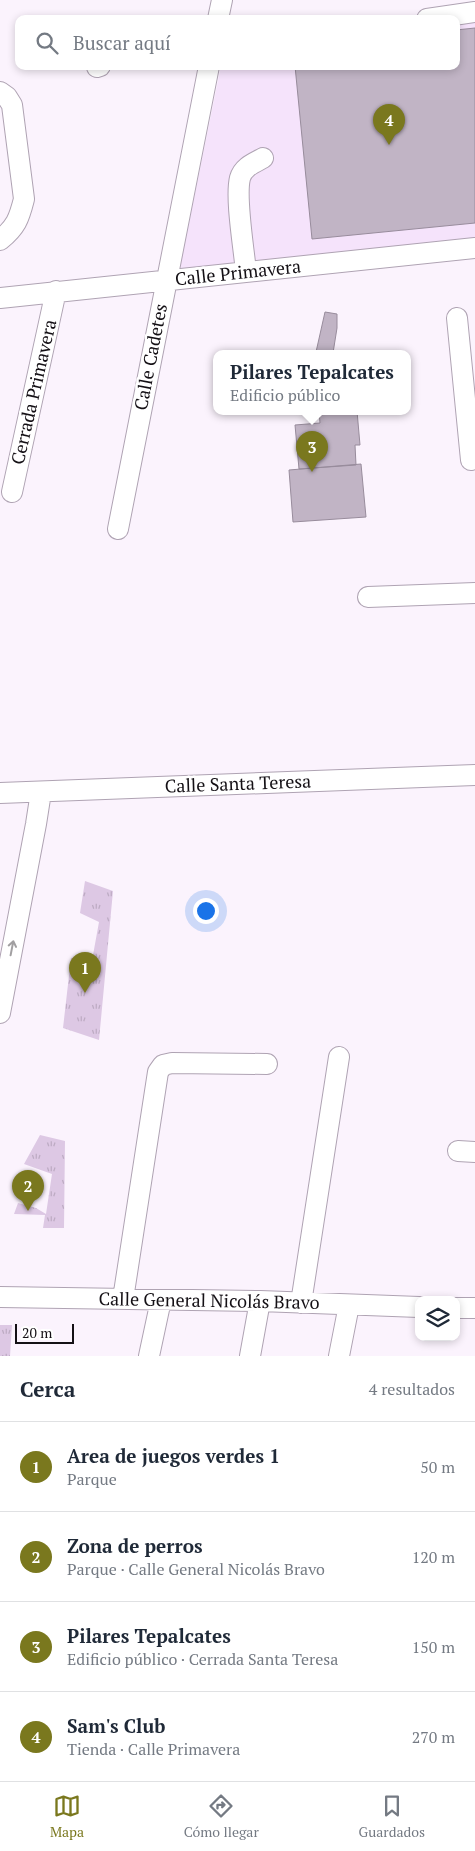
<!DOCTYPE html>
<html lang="es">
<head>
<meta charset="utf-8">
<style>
	body { margin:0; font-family:"PT Serif",serif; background:#f2f2f3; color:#1f2937 }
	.controls { position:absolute; right:15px; bottom:15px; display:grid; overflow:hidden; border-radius:10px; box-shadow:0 2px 8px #0003 }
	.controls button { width:45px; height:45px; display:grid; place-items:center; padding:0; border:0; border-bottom:1px solid #e0e1e3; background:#fff; color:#1f2937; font:25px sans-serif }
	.scale { position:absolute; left:15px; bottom:12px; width:59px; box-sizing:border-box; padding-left:5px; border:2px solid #141015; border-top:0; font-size:14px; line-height:18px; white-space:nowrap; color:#141015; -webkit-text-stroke:4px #fff; paint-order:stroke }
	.you { position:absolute; left:205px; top:910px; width:18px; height:18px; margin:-12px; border:4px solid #fff; border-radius:50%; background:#1a73e8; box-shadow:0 0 0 8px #1a73e833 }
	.badge { display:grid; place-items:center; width:32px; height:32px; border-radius:50%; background:#7a781e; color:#fff; font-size:16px; font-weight:700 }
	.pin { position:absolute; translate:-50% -41px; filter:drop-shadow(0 1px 2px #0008) }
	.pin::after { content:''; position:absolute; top:26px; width:18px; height:15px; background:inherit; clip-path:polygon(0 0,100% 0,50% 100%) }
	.popup { position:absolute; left:213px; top:350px; width:198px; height:65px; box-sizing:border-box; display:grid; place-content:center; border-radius:10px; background:#fff; filter:drop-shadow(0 1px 4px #0005); font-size:16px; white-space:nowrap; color:#747a83 }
	.popup b { font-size:19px; color:#1f2937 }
	.popup::after { content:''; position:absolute; left:50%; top:100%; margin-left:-10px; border:10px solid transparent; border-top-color:#fff }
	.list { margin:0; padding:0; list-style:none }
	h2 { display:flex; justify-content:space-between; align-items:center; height:65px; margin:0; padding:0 20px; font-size:21px }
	h2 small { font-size:16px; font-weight:400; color:#747a83 }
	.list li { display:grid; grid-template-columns:32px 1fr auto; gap:15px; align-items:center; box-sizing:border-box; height:90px; padding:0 20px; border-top:1px solid #e0e1e3 }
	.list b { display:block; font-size:19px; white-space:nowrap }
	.list p { margin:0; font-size:16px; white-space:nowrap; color:#747a83 }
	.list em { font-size:16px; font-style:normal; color:#747a83 }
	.icon { flex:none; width:28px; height:28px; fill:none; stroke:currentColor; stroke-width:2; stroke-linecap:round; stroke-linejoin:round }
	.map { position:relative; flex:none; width:475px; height:1356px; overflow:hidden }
	.search { position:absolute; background:#fff; box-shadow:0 2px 8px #0003; left:15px; right:15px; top:15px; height:55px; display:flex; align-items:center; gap:12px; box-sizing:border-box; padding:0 18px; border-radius:10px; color:#747a83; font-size:19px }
	.sheet { height:425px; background:#fff }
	nav { display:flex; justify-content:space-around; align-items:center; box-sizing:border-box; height:70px; border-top:1px solid #e0e1e3; background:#fff; font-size:14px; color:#747a83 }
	nav a { display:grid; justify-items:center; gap:2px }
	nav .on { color:#7a781e }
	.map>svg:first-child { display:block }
	.built { fill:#f5e3fb }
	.park { fill:url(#park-tufts) }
	.building { fill:#c1b4c5; stroke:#988c9c }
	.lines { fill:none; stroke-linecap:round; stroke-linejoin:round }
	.minor-casing { stroke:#afa3b3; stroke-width:22 }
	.minor { stroke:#fff; stroke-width:20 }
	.oneway { stroke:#a19fa1 }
	.labels { text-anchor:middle; stroke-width:5; stroke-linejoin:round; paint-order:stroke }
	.street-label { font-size:18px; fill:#141015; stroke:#fff }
</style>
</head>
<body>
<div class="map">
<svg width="475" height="1356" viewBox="0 0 475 1356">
	<defs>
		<pattern id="park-tufts" width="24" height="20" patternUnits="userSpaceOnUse" patternTransform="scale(1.25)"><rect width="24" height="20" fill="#ddc8e4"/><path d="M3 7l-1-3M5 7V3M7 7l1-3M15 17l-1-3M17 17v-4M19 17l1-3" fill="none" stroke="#bdabc3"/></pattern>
	</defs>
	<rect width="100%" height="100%" fill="#fbf3fd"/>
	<!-- built -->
	<path class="built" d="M475,21V240L179,272L221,66H456V24Z"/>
	<!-- park -->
	<path class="park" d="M85,881L113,891L99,1040L63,1028L71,958L93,955L99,922L80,913Z
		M40,1135L65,1141L64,1228H43L45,1215L14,1214L18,1203L36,1208L46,1214L52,1174L24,1164Z
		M0,1325H12L10,1356H0Z"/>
	<!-- building -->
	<path class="building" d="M475,28V223L312,239L295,66H456V30Z
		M325,312L337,314V328L333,353L316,352Z
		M319,411H357L360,445H355L356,465L299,469L295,425L320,423Z
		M361,464L366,517L293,522L289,470Z"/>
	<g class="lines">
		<!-- minor casing -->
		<g class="minor-casing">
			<path id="minor" d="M218,19L222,0
				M427,19L475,12
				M97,67L100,66
				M0,92L7,97L12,105L24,199C19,219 16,227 0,240
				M246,272C244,249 235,198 240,178C243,167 254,163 263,158
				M0,298L475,248
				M457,318L471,460
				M12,492L56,291
				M118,529L209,66
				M368,597L475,593
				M0,793L475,775
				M0,1013L36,824L41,792
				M458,1151L475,1152
				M0,1297L260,1301L419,1307
				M123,1299L158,1072L163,1065L172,1063L267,1064
				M301,1303L339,1057
				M456,1308H475
				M149,1356L161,1300
				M250,1356L260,1301
				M339,1356L349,1305"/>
		</g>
		<!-- minor -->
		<use href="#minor" class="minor"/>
	</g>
	<!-- one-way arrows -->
	<defs><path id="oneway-shaft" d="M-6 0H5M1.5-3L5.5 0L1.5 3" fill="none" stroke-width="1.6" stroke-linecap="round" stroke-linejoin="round" transform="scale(1.25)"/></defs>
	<use class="oneway" href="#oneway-shaft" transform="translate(12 948) rotate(-79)"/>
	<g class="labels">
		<!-- street labels -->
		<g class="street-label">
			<text transform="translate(238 273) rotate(-6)" y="6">Calle Primavera</text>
			<text transform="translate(151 357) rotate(-79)" y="6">Calle Cadetes</text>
			<text transform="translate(34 392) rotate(-77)" y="6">Cerrada Primavera</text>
			<text transform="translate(238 784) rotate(-2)" y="6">Calle Santa Teresa</text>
			<text transform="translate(209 1301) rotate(1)" y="6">Calle General Nicolás Bravo</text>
		</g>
	</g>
</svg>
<div class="controls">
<button><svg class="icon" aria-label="layers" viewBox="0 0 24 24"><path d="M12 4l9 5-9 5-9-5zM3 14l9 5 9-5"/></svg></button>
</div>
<div class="scale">20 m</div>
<div class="you"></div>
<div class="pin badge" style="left:85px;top:993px">1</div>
<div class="pin badge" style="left:28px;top:1211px">2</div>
<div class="pin badge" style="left:312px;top:472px">3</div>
<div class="popup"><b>Pilares Tepalcates</b>Edificio público</div>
<div class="pin badge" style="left:389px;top:145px">4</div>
<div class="search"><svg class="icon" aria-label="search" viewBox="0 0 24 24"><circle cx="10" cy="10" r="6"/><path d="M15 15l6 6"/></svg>Buscar aquí</div>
</div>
<section class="sheet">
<h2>Cerca<small>4 resultados</small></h2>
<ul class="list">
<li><span class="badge">1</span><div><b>Area de juegos verdes 1</b><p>Parque</p></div><em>50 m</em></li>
<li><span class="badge">2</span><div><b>Zona de perros</b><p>Parque · Calle General Nicolás Bravo</p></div><em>120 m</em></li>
<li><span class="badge">3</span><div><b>Pilares Tepalcates</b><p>Edificio público · Cerrada Santa Teresa</p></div><em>150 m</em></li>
<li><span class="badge">4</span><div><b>Sam's Club</b><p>Tienda · Calle Primavera</p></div><em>270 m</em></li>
</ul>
</section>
<nav>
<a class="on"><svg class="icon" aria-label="map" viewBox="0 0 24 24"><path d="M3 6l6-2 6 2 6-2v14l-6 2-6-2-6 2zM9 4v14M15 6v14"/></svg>Mapa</a>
<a><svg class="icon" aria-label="directions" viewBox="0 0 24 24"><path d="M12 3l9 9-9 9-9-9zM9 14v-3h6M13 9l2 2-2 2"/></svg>Cómo llegar</a>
<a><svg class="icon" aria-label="saved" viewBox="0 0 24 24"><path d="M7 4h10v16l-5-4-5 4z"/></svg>Guardados</a>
</nav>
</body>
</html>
